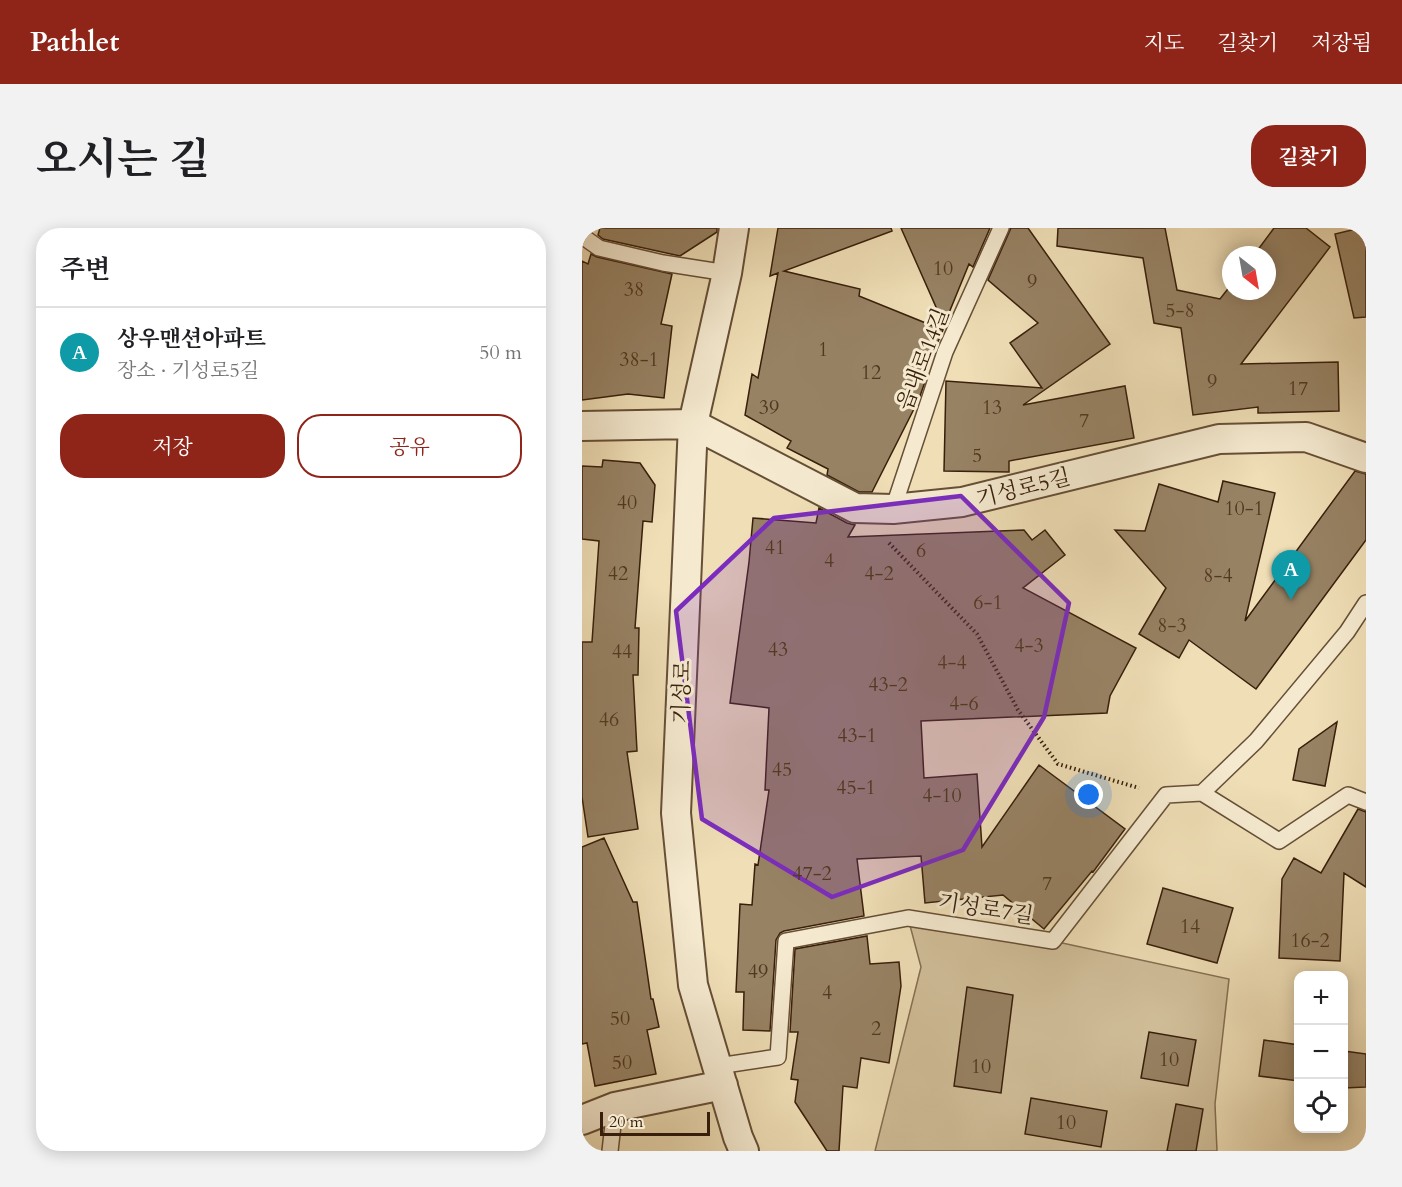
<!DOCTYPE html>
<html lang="ko">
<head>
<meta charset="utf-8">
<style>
	body { margin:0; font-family:Cardo,"Noto Serif KR",serif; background:#f2f2f2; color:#202124 }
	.controls { position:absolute; right:18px; bottom:18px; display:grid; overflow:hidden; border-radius:12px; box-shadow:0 3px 15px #0003 }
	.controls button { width:54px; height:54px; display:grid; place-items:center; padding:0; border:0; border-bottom:2px solid #e0e0e0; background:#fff; color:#202124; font:30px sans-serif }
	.compass { position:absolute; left:640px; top:18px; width:54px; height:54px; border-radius:50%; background:#fff; box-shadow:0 3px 15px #0003; rotate:149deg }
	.scale { position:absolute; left:18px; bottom:15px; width:110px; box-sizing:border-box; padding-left:6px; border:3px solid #381f0b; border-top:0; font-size:16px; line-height:21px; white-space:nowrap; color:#381f0b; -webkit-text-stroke:4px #f5ead0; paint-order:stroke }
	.you { position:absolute; left:507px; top:567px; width:21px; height:21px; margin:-15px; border:4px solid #fff; border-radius:50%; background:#1a73e8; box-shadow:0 0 0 9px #1a73e833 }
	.badge { display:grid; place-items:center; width:39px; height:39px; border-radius:50%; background:#8f2418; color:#fff; font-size:20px; font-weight:700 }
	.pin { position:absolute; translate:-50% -50px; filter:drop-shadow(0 2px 3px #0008) }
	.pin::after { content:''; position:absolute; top:32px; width:21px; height:18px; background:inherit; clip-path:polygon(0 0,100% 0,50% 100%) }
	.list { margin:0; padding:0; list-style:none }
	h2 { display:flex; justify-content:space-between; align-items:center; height:78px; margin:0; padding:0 24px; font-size:26px }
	h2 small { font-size:20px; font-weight:400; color:#757577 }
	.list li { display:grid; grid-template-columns:39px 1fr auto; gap:18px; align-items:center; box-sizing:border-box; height:90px; padding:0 24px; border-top:2px solid #e0e0e0 }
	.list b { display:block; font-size:22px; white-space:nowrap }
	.list p { margin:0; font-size:20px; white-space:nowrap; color:#757577 }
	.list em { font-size:20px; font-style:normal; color:#757577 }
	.actions { display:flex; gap:12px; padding:18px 24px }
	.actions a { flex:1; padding:14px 0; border:2px solid #8f2418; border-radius:24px; text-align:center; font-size:21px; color:#8f2418 }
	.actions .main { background:#8f2418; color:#fff }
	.icon { flex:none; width:33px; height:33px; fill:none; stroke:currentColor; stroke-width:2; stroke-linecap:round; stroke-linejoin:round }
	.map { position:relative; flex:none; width:784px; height:923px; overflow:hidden; border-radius:24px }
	header { display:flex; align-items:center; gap:36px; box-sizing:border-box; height:84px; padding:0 30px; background:#8f2418; color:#fff }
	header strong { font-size:28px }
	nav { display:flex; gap:33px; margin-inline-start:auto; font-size:21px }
	.intro { display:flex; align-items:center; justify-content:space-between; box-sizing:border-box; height:144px; padding:0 36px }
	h1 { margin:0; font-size:42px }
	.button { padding:15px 27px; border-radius:24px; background:#8f2418; color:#fff; font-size:21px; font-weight:700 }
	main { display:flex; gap:36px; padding:0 36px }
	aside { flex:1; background:#fff; border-radius:24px; box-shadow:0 3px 15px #0003 }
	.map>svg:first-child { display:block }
	.green { fill:#d0be99; stroke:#846e52; stroke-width:1.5 }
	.building { fill:#978264; stroke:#381f0b; stroke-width:1.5 }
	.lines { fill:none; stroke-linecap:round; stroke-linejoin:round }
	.lane-casing { stroke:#664f36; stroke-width:18 }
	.street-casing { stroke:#664f36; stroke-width:32 }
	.path { stroke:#381f0b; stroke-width:4; stroke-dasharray:1.5 3; stroke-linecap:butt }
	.lane { stroke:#f5ead0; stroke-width:15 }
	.street { stroke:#f5ead0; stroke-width:28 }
	.marked { fill:#7b2cbf; fill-opacity:0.2; stroke:#7b2cbf; stroke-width:4.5; stroke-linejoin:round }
	.labels { text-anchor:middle; stroke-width:6; stroke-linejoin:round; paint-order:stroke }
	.number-label { font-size:20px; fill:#503821 }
	.street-label { font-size:22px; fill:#381f0b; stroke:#f5ead0 }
</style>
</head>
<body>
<header>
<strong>Pathlet</strong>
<nav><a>지도</a><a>길찾기</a><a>저장됨</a></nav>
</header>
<div class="intro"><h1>오시는 길</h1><a class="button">길찾기</a></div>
<main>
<aside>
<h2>주변<small></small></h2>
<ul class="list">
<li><span class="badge" style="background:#0f9aa8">A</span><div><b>상우맨션아파트</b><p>장소 · 기성로5길</p></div><em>50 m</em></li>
</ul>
<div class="actions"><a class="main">저장</a><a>공유</a></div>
</aside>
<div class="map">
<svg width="784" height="923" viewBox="0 0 784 923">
	<rect width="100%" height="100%" fill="#efdeb6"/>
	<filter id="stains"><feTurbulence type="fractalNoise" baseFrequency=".00333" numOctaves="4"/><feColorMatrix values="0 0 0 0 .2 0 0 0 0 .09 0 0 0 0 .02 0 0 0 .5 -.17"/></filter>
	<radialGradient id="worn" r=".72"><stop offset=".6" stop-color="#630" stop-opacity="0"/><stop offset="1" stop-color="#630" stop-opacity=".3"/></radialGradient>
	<!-- green -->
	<path class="green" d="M326,690L471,713L647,751L633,876L635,923H293L339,739Z"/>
	<!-- building -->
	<path class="building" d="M18,0H135V4L98,28L21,11L16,7Z
		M196,0H309L310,3L202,43L278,61L277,68L361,102L340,151H344L337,171L290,264H277L245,247L246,241L205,220L209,213L163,187L170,146L176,150L196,45L188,48Z
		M319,0H408L391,39L387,36L362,97Z
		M429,0H446L528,116L441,177L543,158L552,210L427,233V244L362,243L364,153L460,160L428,115L456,95L406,52Z
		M476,0H583L595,62L638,71L649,57V63H685V27H672L692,0H724L748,19L659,136L756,134L757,183L676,185V179L611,187L599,100L572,95L561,30L475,18Z
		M778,0H784V89L772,90L753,6Z
		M9,26L15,29L90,46L79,96L90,98L82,170L46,166L0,172V33L6,36Z
		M21,232L58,235L73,257L70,294L61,293L53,400H57L56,447H51L55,523L45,524L56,601L6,609L0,569V414H10L17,313L0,311V238L20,239Z
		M773,243L784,246V312L674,461L607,412L597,430L557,406L584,360L533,302L563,303L577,256L636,274L641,253L693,265L663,393Z
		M237,280L265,295L273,297L266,309L442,302L450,312L463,302L483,327L441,360L554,420L528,468L525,485L339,493L342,550L395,546L400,619L457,537L543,601L511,644L510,643L462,701L421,667L343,675L339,628L275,631L282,688L202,703L198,705L194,712L188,803L161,802L162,764H154L158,676L170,677L173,636L176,637L187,562H183L187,480L148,475L167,334L171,290L234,295Z
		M755,494L743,558L711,552L717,521Z
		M776,581L784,584V659L762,645L758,733L697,730L700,651L712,630L739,645Z
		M22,610L51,674H55L69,771H71L77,799L65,802L74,846L13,858L5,815L0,816V619Z
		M581,660L651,680L635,735L565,716Z
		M285,708L288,736L317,734L319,758L307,835L279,830L275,860L261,858L257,923H245L213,874L216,852L209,851L216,804H208L213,721Z
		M385,759L431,767L419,865L372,858Z
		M567,804L614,812L606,858L559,850Z
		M682,812L717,817V853L677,848Z
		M762,823L784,826V859L762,860Z
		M449,870L525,883L519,919L443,906Z
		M594,876L621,881L614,923H585Z"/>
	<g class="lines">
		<!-- lane casing -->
		<g class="lane-casing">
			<path id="lane" d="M0,8L17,20L81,35L145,45
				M311,281L363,124L419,0
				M620,565L674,513L765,404L784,375
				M136,838L196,829L204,713L326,690L471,713L584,567L620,565L697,613L766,567L784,574
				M28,923L33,879"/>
		</g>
		<!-- street casing -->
		<g class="street-casing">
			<path id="street" d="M152,0L145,45L111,196L94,585L111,757L156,909L162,923
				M0,198L111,196L273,280L311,281L380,274L637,211L724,209L784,230
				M0,892L33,879L141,857"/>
		</g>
		<!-- path -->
		<path class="path" d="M307,315L395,406L436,482L476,536L557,560"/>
		<!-- lane -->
		<use href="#lane" class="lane"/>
		<!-- street -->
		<use href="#street" class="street"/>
	</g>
	<!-- marked area -->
	<path class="marked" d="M379,268L487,375L462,489L381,622L250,669L120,591L94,383L192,290Z"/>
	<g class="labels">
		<!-- number labels -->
		<g class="number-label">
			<text x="361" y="47">10</text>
			<text x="450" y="60">9</text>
			<text x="52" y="68">38</text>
			<text x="598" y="89">5-8</text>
			<text x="241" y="128">1</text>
			<text x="57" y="138">38-1</text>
			<text x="289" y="151">12</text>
			<text x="630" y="160">9</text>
			<text x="716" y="167">17</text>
			<text x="187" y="186">39</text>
			<text x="410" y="186">13</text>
			<text x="502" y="199">7</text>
			<text x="395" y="234">5</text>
			<text x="45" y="281">40</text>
			<text x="662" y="287">10-1</text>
			<text x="193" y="326">41</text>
			<text x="339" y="329">6</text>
			<text x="247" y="339">4</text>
			<text x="36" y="352">42</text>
			<text x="297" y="352">4-2</text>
			<text x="636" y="354">8-4</text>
			<text x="406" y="381">6-1</text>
			<text x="590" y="404">8-3</text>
			<text x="447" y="424">4-3</text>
			<text x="196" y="428">43</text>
			<text x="40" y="430">44</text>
			<text x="370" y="441">4-4</text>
			<text x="306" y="463">43-2</text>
			<text x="382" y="482">4-6</text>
			<text x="27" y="498">46</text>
			<text x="275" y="514">43-1</text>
			<text x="200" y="548">45</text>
			<text x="274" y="566">45-1</text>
			<text x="360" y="574">4-10</text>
			<text x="230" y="652">47-2</text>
			<text x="465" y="662">7</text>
			<text x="608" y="705">14</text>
			<text x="728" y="719">16-2</text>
			<text x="176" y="750">49</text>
			<text x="245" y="771">4</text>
			<text x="38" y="797">50</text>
			<text x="294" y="807">2</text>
			<text x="587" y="838">10</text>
			<text x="40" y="841">50</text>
			<text x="399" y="845">10</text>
			<text x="484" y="901">10</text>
		</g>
		<!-- street labels -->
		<g class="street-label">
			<text transform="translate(340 131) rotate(-69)" y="8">읍내로14길</text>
			<text transform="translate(441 259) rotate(-14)" y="8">기성로5길</text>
			<text transform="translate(99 464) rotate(-88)" y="8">기성로</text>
			<text transform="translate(404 680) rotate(9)" y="8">기성로7길</text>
		</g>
	</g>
	<rect width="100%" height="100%" filter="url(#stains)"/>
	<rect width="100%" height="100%" fill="url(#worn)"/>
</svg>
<div class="controls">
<button>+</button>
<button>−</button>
<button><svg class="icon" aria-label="locate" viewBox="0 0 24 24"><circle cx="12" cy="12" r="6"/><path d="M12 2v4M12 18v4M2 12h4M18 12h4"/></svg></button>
</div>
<svg class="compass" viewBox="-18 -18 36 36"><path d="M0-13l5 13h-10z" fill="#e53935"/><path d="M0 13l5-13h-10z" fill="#757577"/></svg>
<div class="scale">20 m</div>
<div class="you"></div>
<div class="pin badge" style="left:709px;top:372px;background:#0f9aa8">A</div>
</div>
</main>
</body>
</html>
